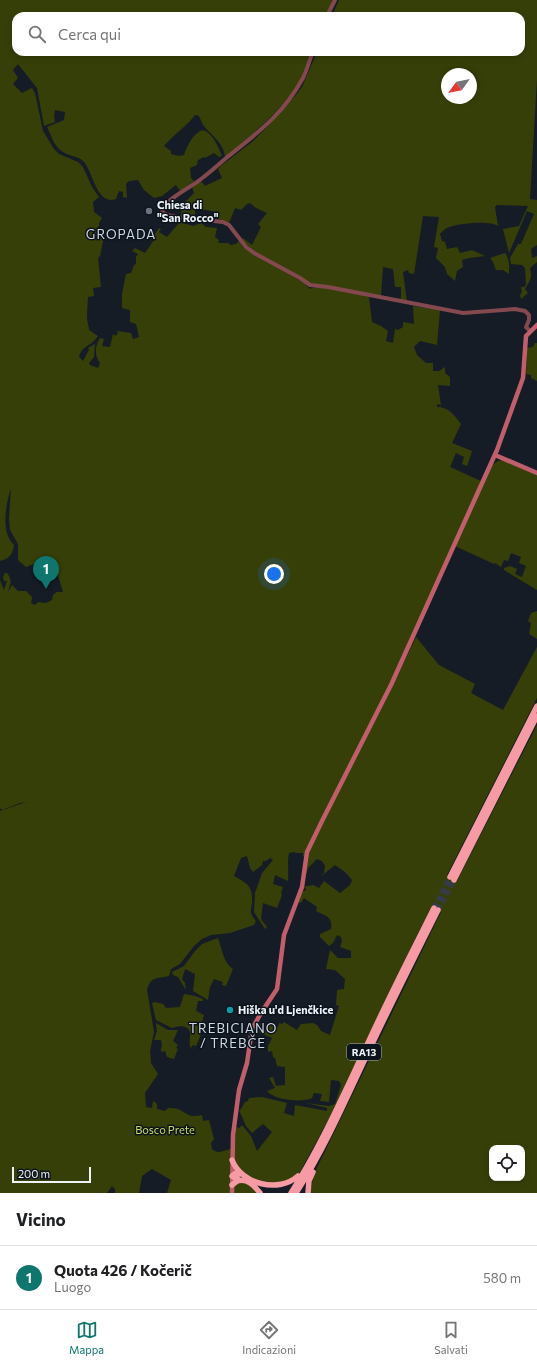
<!DOCTYPE html>
<html lang="it">
<head>
<meta charset="utf-8">
<style>
	body { margin:0; font-family:Commissioner,sans-serif; background:#f2f2f2; color:#202124 }
	.controls { position:absolute; right:12px; bottom:12px; display:grid; overflow:hidden; border-radius:8px; box-shadow:0 2px 6px #0003 }
	.controls button { width:36px; height:36px; display:grid; place-items:center; padding:0; border:0; border-bottom:1px solid #e0e0e0; background:#fff; color:#202124; font:20px sans-serif }
	.compass { position:absolute; left:441px; top:68px; width:36px; height:36px; border-radius:50%; background:#fff; box-shadow:0 2px 6px #0003; rotate:237deg }
	.scale { position:absolute; left:12px; bottom:10px; width:79px; box-sizing:border-box; padding-left:4px; border:2px solid #eef3f9; border-top:0; font-size:11px; line-height:14px; white-space:nowrap; color:#eef3f9; -webkit-text-stroke:3px #0c131b; paint-order:stroke }
	.you { position:absolute; left:274px; top:574px; width:14px; height:14px; margin:-10px; border:3px solid #fff; border-radius:50%; background:#1a73e8; box-shadow:0 0 0 6px #1a73e833 }
	.badge { display:grid; place-items:center; width:26px; height:26px; border-radius:50%; background:#0f766e; color:#fff; font-size:13px; font-weight:700 }
	.pin { position:absolute; translate:-50% -33px; filter:drop-shadow(0 1px 2px #0008) }
	.pin::after { content:''; position:absolute; top:21px; width:14px; height:12px; background:inherit; clip-path:polygon(0 0,100% 0,50% 100%) }
	.list { margin:0; padding:0; list-style:none }
	h2 { display:flex; justify-content:space-between; align-items:center; height:52px; margin:0; padding:0 16px; font-size:17px }
	h2 small { font-size:13px; font-weight:400; color:#757577 }
	.list li { display:grid; grid-template-columns:26px 1fr auto; gap:12px; align-items:center; box-sizing:border-box; height:64px; padding:0 16px; border-top:1px solid #e0e0e0 }
	.list b { display:block; font-size:15px; white-space:nowrap }
	.list p { margin:0; font-size:13px; white-space:nowrap; color:#757577 }
	.list em { font-size:13px; font-style:normal; color:#757577 }
	.icon { flex:none; width:22px; height:22px; fill:none; stroke:currentColor; stroke-width:2; stroke-linecap:round; stroke-linejoin:round }
	.map { position:relative; flex:none; width:537px; height:1193px; overflow:hidden }
	.search { position:absolute; background:#fff; box-shadow:0 2px 6px #0003; left:12px; right:12px; top:12px; height:44px; display:flex; align-items:center; gap:10px; box-sizing:border-box; padding:0 14px; border-radius:12px; color:#757577; font-size:15px }
	.sheet { height:116px; background:#fff }
	nav { display:flex; justify-content:space-around; align-items:center; box-sizing:border-box; height:56px; border-top:1px solid #e0e0e0; background:#fff; font-size:11px; color:#757577 }
	nav a { display:grid; justify-items:center; gap:2px }
	nav .on { color:#0f766e }
	.map>svg:first-child { display:block }
	.green { fill:#373f08; fill-rule:evenodd }
	.lines { fill:none; stroke-linecap:round; stroke-linejoin:round }
	.motorway-tunnel { stroke:#363c45; stroke-width:5.5; stroke-dasharray:5.5 3; stroke-linecap:butt }
	.tertiary { stroke:#84484f; stroke-width:4 }
	.secondary { stroke:#c05f6c; stroke-width:4.5 }
	.motorway { stroke:#f69aa4; stroke-width:5.5 }
	.worship-dot { fill:#6b7280; stroke:#0c131b; stroke-width:1.5 }
	.culture-dot { fill:#0f9aa8; stroke:#0c131b; stroke-width:1.5 }
	.labels { text-anchor:middle; stroke-width:3; stroke-linejoin:round; paint-order:stroke }
	.shield { fill:#0c131b; stroke:#aab0b6; stroke-width:1 }
	.shield-label { font-size:10px; font-weight:bold; fill:#eef3f9 }
	.poi-label { font-size:11px; font-weight:bold; fill:#eef3f9; stroke:#0c131b; text-anchor:start }
	.park-label { font-size:11px; fill:#c9df60; stroke:#0c131b }
	.quarter-label { font-size:13px; letter-spacing:1px; fill:#ced8e4; stroke:#0c131b }
</style>
</head>
<body>
<div class="map">
<svg width="537" height="1193" viewBox="0 0 537 1193">
	<rect width="100%" height="100%" fill="#151c25"/>
	<!-- green -->
	<path class="green" d="M0,0H333L326,16H16V52H311C307,63 303,76 297,86C278,114 251,135 225,157C224,143 211,135 203,125C202,122 200,119 199,116L195,115C187,126 174,134 164,146L171,151V154L179,156L184,155C187,146 193,133 203,130C213,134 218,146 222,156L219,157L214,153L205,158L204,157L198,160L197,165L190,168L191,178L194,181L180,191L176,185L162,196L154,198L144,190L138,180L129,181L126,184L127,198L123,197V192L119,191L116,199C96,206 93,170 83,161C78,156 69,156 63,152C53,146 52,136 47,127L64,120L65,112L55,110L54,116L55,122L44,126L37,88L18,64L13,70L18,78L13,84L22,93L32,88L35,93L43,131L54,149L59,154L78,162L83,167L92,187L99,197L93,202L94,212L102,218L99,223V226L97,228V231L103,241L100,256L98,258L101,287L93,288L94,296L88,297C88,298 87,315 87,317C87,322 89,326 89,330L98,336C92,346 82,345 79,357L83,361L89,350L88,348L95,344L94,357L89,363L90,365L98,368L100,363C94,355 95,346 100,338L104,339L102,346L110,347L113,334L116,336L118,333L117,331L131,333L133,339L139,337L136,324L130,322V310L122,308V294L126,274L131,273L134,265L136,264V257L138,254L132,251L135,248L145,253L154,240L155,237L154,235L159,228L161,229L159,232L167,237L180,222L193,226L201,223L206,227L217,228L215,237L219,240L218,243H228L231,245L236,244L239,241L243,247L304,283L310,289C321,284 356,294 369,297L372,322L381,326L388,331L386,341L393,343L395,329L398,330L403,327V322L414,324L413,306L440,310L437,345L420,341L414,347L417,355L426,363H433V371H439L445,367V373L450,377V386L438,385L441,405L437,404V407C449,407 454,415 461,424L452,443L472,451L467,466L462,464L464,457L456,453L450,467L481,481L380,705L313,834L304,857L303,856V853H296L294,852L289,853C287,862 289,871 288,881L275,875L273,884L283,887L281,893L282,895L277,908L263,903L261,919L267,927L265,929L254,912L255,893L262,873L273,860L270,858L266,861H263L262,865L253,872L250,868L247,856L241,858L234,876C248,884 253,886 252,903C252,907 250,909 251,913C252,916 254,919 256,921L254,925L230,933L211,935L202,939L194,946L180,964L171,969L169,976C156,979 151,976 147,990L154,1032L150,1051L151,1063L158,1074L145,1093L146,1107L152,1108L153,1101L157,1104V1109L165,1111L168,1108C171,1108 175,1108 178,1109C189,1114 188,1118 202,1115L203,1121L209,1120L214,1139L211,1143L212,1149C218,1155 224,1150 231,1149L230,1193H167L171,1180L152,1169L142,1176L139,1193H115V1189L112,1186L107,1193H0V811L26,802L20,803L2,810L0,808V580L4,590L7,581H4L3,577L5,573H7C13,581 10,583 8,592L12,585L18,591H26L32,597L31,603L35,605L38,602L46,603L52,600L53,595L57,592H63L57,572L45,567L39,562L26,567L18,560V544L10,530L9,519L11,488C6,504 0,531 14,545C13,554 9,559 0,561Z
		M339,0H537V79L530,199L537,200V245L531,249L532,258L537,256V262L531,267L530,269C533,278 529,282 525,289L528,293L521,299L520,295L522,292L521,287H524L526,285L525,268L522,265L511,264L510,258L518,244H521L534,214L527,211L509,253L503,229L519,226L528,206L497,205L495,207L498,226C490,220 457,223 447,228C444,229 442,232 440,234L442,241L445,242L447,249L457,247L460,253L472,250L485,256L469,258L462,260L463,267L457,271L455,281L447,274L445,267L436,258L438,248L434,247L439,217L423,216L414,274L409,273L408,270L403,272L407,302L401,300V287H395L393,269L383,267L381,296L312,284L254,252L242,240L243,238L252,245L261,227L258,224L267,213L256,208L250,203L247,204L241,210L235,208L229,223L217,218V212L195,208V216L181,215L182,205L194,193L192,187L201,181L205,186L222,178L218,169L222,165L252,142L267,127L295,96L302,87L317,52H521V16H332ZM447,74H471V98H447Z
		M505,253C510,259 509,267 509,274L503,270H496L493,262L490,258Z
		M535,343H537V381L531,378V375L526,374L527,348L533,347Z
		M502,460L537,475V590L504,570V568L510,566L517,569L515,574L522,577L526,566L519,563L521,557L511,553L508,561L504,560L501,567L495,563L494,564L455,546L492,465L498,461Z
		M537,611V639L529,634L531,623L528,621L531,613Z
		M416,637L439,665L475,684L471,693L503,710L537,647V698L447,875L457,881L537,725V1193H310L314,1174L441,912L431,908L415,939L333,1111L300,1172L298,1175L281,1186L247,1178L234,1160V1142L236,1127L239,1128L242,1125L251,1136L257,1151L272,1132L263,1124L252,1133L246,1126L239,1110L241,1109L245,1102L248,1101L249,1098L262,1097L287,1103L284,1113L294,1116L295,1105L327,1111V1108L306,1103L329,1106L335,1104L341,1085L339,1081L331,1080L329,1102L320,1101L322,1094L314,1093L312,1098C302,1103 274,1100 267,1091L275,1088L269,1078L273,1077L276,1086L285,1085V1067L277,1066L275,1058L273,1057L272,1051L268,1052V1046L272,1038L254,1030L258,1023L278,1027L279,1023L282,1024L284,1022L297,1030L301,1024L313,1023L317,1025L321,1031L330,1035L339,1006L336,1005L337,990L344,989L345,979L335,970L326,969L330,950L338,958H351V951L340,947L342,941L341,937L337,935L333,943L329,946L320,937V934L331,929C333,916 325,916 316,911L317,907L304,898L301,903L298,902L303,891H305L306,889L304,887L313,885L319,888L324,881L340,893L350,885L352,880L345,872L335,865L319,878L324,873L325,866L322,861L317,859L308,868L304,882L308,853L315,837L383,706ZM492,1148H522V1178H492Z
		M218,938C222,948 223,963 233,969L226,986L222,985L223,982L214,979L210,987L208,1000L193,991L195,974L185,969L182,979L185,983L186,990L178,977L173,975L172,972L184,966L195,951L202,944Z
		M184,994L195,996L203,999V1001H198L196,1011L204,1015L199,1032L201,1034L196,1046L193,1045L191,1048C188,1042 191,1037 190,1032C188,1024 177,1026 172,1028L156,1020L152,1003L155,1002L163,1004L166,1008L180,1007Z
		M156,1023L168,1030H178L173,1041L178,1045L176,1048L178,1049L174,1059L167,1057L165,1051L161,1052V1048L162,1046L161,1040H154L157,1031Z
		M238,1182H245L258,1193H233L234,1186Z"/>
	<g class="lines">
		<!-- motorway-tunnel -->
		<path class="motorway-tunnel" d="M434,908L450,877
			M438,910L454,880"/>
		<!-- tertiary -->
		<path class="tertiary" d="M327,16L335,0
			M313,52C309,61 307,70 303,78C283,115 256,134 225,159C217,166 209,173 201,179C193,186 162,201 162,212L167,215L177,217L223,222L229,225L246,247L254,253L300,278L310,285L328,287L463,313L515,309L525,311L529,315V320L526,327L530,331"/>
		<!-- secondary -->
		<path class="secondary" d="M495,455L537,473
			M232,1193L233,1135L239,1090L247,1063L252,1029L261,1013L277,989L284,935L302,887L307,852L322,821L391,685L497,450L523,378L526,336L537,325"/>
		<!-- motorway -->
		<path class="motorway" d="M450,877L537,706
			M454,880L537,716
			M232,1160C242,1185 279,1193 298,1176
			M239,1180L232,1176L236,1173L240,1174
			M232,1185L237,1181C247,1178 254,1185 260,1193
			M291,1193C321,1146 343,1095 367,1045C388,999 411,954 434,908
			M296,1193C323,1151 343,1106 364,1061C388,1010 413,960 438,910
			M308,1193L309,1181L313,1172"/>
	</g>
	<!-- markers -->
	<circle class="worship-dot" cx="149" cy="211" r="4"/>
	<circle class="culture-dot" cx="230" cy="1010" r="4"/>
	<g class="labels">
		<!-- shield labels -->
		<rect class="shield" x="347" y="1044" width="34" height="16" rx="3"/>
		<g class="shield-label">
			<text x="364" y="1056">RA13</text>
		</g>
		<!-- poi labels -->
		<g class="poi-label">
			<text x="157" y="209">Chiesa di<tspan x="157" dy="13">"San Rocco"</tspan></text>
			<text x="238" y="1014">Hiška u'd Ljenčkice</text>
		</g>
		<!-- park labels -->
		<g class="park-label">
			<text x="165" y="1134">Bosco Prete</text>
		</g>
		<!-- quarter labels -->
		<g class="quarter-label">
			<text x="121" y="239">GROPADA</text>
			<text x="233" y="1033">TREBICIANO<tspan x="233" dy="15">/ TREBČE</tspan></text>
		</g>
	</g>
</svg>
<div class="controls">
<button><svg class="icon" aria-label="locate" viewBox="0 0 24 24"><circle cx="12" cy="12" r="6"/><path d="M12 2v4M12 18v4M2 12h4M18 12h4"/></svg></button>
</div>
<svg class="compass" viewBox="-18 -18 36 36"><path d="M0-13l5 13h-10z" fill="#e53935"/><path d="M0 13l5-13h-10z" fill="#757577"/></svg>
<div class="scale">200 m</div>
<div class="you"></div>
<div class="pin badge" style="left:46px;top:589px">1</div>
<div class="search"><svg class="icon" aria-label="search" viewBox="0 0 24 24"><circle cx="10" cy="10" r="6"/><path d="M15 15l6 6"/></svg>Cerca qui</div>
</div>
<section class="sheet">
<h2>Vicino<small></small></h2>
<ul class="list">
<li><span class="badge">1</span><div><b>Quota 426 / Kočerič</b><p>Luogo</p></div><em>580 m</em></li>
</ul>
</section>
<nav>
<a class="on"><svg class="icon" aria-label="map" viewBox="0 0 24 24"><path d="M3 6l6-2 6 2 6-2v14l-6 2-6-2-6 2zM9 4v14M15 6v14"/></svg>Mappa</a>
<a><svg class="icon" aria-label="directions" viewBox="0 0 24 24"><path d="M12 3l9 9-9 9-9-9zM9 14v-3h6M13 9l2 2-2 2"/></svg>Indicazioni</a>
<a><svg class="icon" aria-label="saved" viewBox="0 0 24 24"><path d="M7 4h10v16l-5-4-5 4z"/></svg>Salvati</a>
</nav>
</body>
</html>
